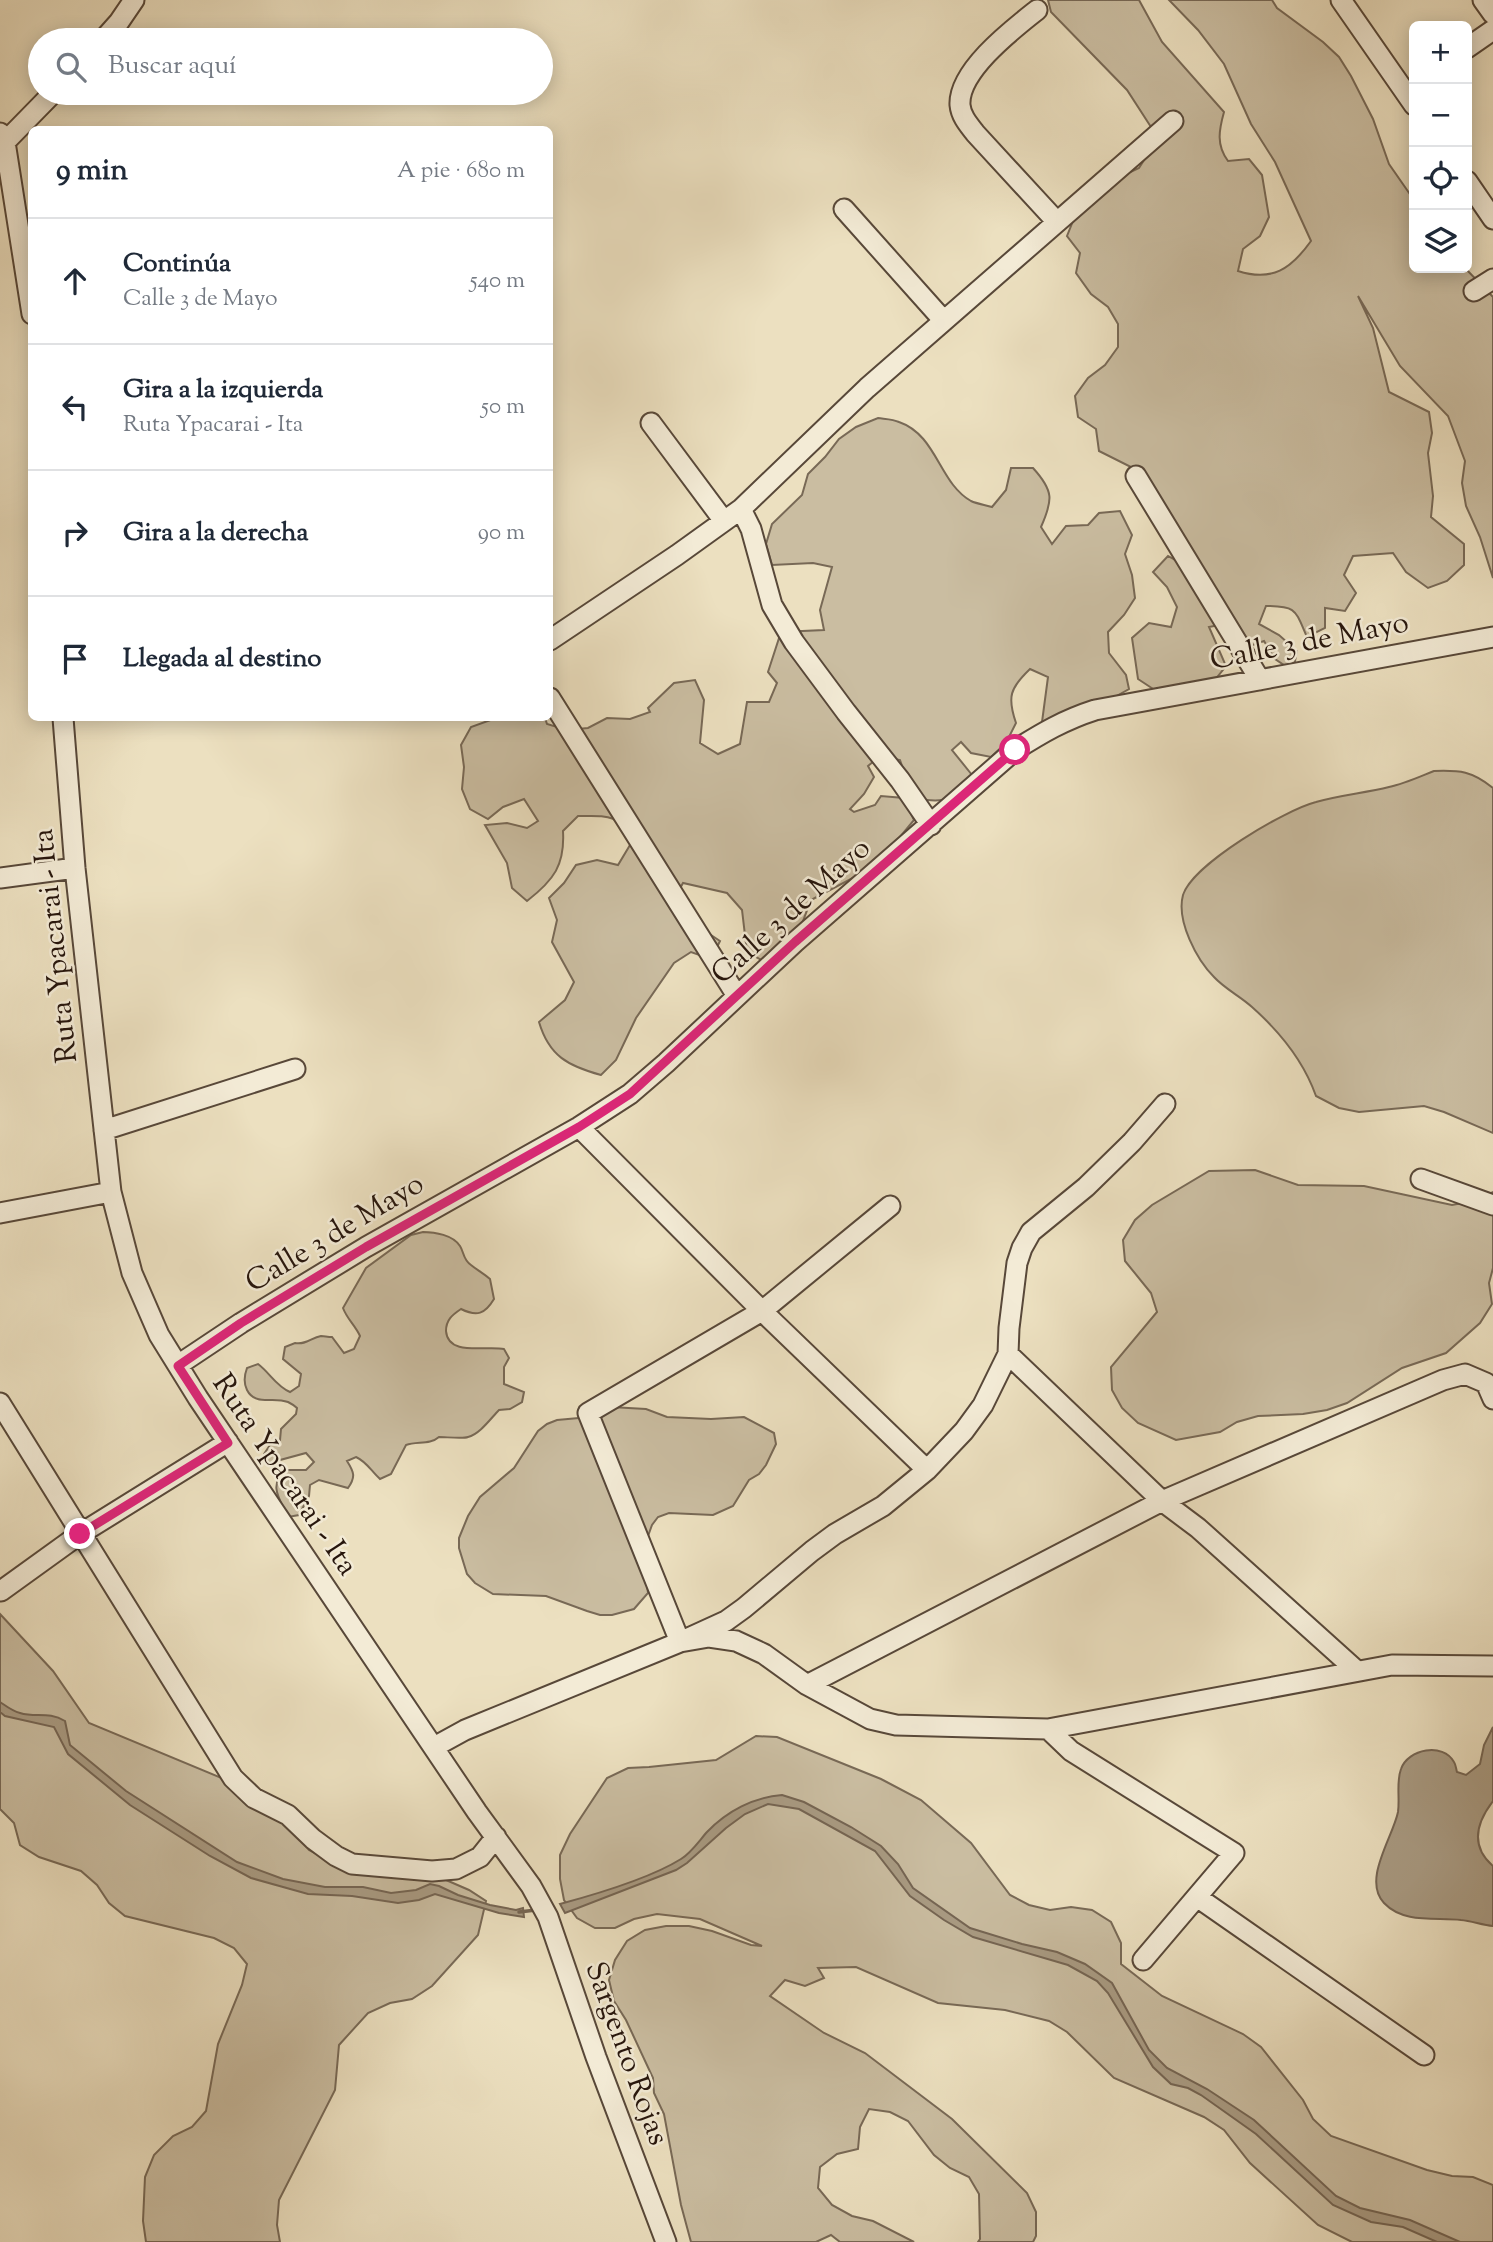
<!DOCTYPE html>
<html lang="es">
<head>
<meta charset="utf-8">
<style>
	body { margin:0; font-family:"Sorts Mill Goudy",serif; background:#f6f6f7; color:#1f2937 }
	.controls { position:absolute; right:21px; top:21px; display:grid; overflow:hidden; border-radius:10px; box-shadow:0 4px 18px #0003 }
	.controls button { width:63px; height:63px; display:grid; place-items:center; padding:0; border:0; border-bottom:2px solid #e0e1e3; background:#fff; color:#1f2937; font:35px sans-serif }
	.stop { position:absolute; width:21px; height:21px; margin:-16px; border:5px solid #db2777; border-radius:50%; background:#fff }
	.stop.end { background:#db2777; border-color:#fff; box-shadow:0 2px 7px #0008 }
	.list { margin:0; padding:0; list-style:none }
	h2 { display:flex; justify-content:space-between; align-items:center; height:91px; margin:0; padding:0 28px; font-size:30px }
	h2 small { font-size:23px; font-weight:400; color:#747a83 }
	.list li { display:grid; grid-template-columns:46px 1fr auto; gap:21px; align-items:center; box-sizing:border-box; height:126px; padding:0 28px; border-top:2px solid #e0e1e3 }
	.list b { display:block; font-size:26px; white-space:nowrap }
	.list p { margin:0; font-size:23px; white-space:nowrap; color:#747a83 }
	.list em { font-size:23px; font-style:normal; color:#747a83 }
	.icon { flex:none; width:38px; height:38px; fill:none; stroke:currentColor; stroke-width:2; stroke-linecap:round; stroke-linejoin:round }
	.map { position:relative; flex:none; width:1493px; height:2242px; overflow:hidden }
	.search { position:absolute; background:#fff; box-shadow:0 4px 18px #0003; left:28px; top:28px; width:525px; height:77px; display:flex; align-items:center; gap:18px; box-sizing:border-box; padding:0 24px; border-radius:38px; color:#747a83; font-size:26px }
	.panel { position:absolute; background:#fff; box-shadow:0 4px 18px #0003; left:28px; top:126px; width:525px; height:595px; border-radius:10px }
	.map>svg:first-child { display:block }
	.green { fill:#cabda1; stroke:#786956; stroke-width:2 }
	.water { fill:#a99b83; stroke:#756553; stroke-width:2 }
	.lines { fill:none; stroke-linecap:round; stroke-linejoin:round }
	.stream { stroke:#756553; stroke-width:3.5 }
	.minor-casing { stroke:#584839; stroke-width:23 }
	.minor { stroke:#f3ebd6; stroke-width:19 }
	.route { stroke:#db2777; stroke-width:9 }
	.labels { text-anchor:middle; stroke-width:5; stroke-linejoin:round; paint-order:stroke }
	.street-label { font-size:30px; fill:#26150c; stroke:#f3ebd6 }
</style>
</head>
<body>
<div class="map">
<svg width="1493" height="2242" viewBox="0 0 1493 2242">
	<rect width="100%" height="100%" fill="#ece0c0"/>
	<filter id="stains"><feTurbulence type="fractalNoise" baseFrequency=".00286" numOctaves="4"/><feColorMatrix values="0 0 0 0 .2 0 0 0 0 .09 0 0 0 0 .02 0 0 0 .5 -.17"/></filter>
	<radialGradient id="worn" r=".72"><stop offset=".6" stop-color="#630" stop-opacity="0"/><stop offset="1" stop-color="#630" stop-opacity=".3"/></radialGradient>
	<!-- green -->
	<path class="green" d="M1048,0H1139L1162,42L1224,112C1219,130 1216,145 1228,161L1249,159L1262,175L1269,217L1260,236L1243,249L1238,271C1272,282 1291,269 1311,241L1275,162L1251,124L1224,64L1198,30L1169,0H1272L1277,8L1323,42L1339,57L1351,76L1373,119L1389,164L1414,200V268H1465L1493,297V578L1480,537L1466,506L1462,483L1465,461L1448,416L1400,366L1358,296L1373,328L1389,392L1429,412L1432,433L1428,453L1433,496L1431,517L1464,544V565L1447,581L1428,588L1406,572L1393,553L1353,556L1344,575L1356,593L1345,611L1325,608V628L1307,637C1295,610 1297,606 1266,606L1259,624L1279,635L1297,651L1293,671L1275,659L1264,641L1250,646L1229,623L1209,627L1226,666L1198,701L1176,704L1138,679L1132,638L1149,623L1171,627L1177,607L1167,587L1153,572L1168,556L1186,566L1137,470L1099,451L1096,429L1078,417L1075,396L1088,378L1105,365L1118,347V324L1108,307L1091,294L1076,273L1080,253L1067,236L1075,216L1099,187L1139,168L1151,149V127L1127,90L1051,12Z
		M878,418C885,419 893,419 899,422C937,435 939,483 971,501C977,504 986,505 992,507L1006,490L1011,468H1033C1054,491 1053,500 1041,527L1052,544L1066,526L1088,525L1099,513L1120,511L1132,535L1125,554L1132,575L1135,598L1124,615L1108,632L1109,653L1126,675L1129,689L1063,726L1042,722L1048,677L1030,669C1010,688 1007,697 1016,723L1006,743L991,757L971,753L961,742L952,750L972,775C956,801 947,803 917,799L907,781L900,760L880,756L868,766L874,777L864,794L850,809L854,812L875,805L881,796L904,798L914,820L886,854L868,870L811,900L795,942L765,962L747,952L742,910L727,893L683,883L673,901L702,929L720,941L711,959L691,952L674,963L636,1018L616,1060L601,1075C568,1066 549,1056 539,1022L565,1000L574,982L552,942L557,920L549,898L564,883L576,865L597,860L618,865L633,840C617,813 608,816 578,816L563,831C565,865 554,880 527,901L512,888L507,863L485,825L507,823L527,828L538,821L524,799L503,807L488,819L470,809L462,789L464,767L461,745L471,727L496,718H545L547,724L567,730L588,728L607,718L630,719L650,712L648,708L674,683L695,680L704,700L700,743L718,754L740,744L747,702H769L777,683L768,672L781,632L824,630L820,610L832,567L813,563L772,565L766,544L772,524L802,495L808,474L825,457L839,439L856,427Z
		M1434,771C1460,770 1472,771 1493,788V1133L1444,1112L1424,1106L1359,1112L1339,1108L1316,1096C1304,1062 1279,1031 1252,1007C1240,996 1225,989 1214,977C1197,960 1176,921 1183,895C1193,864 1285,810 1316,802C1340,795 1365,793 1389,787C1404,784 1419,777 1434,771Z
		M1255,1170L1298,1185L1364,1186L1452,1205L1473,1201L1493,1192V1268L1489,1283L1492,1304L1480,1323L1446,1353L1402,1368L1347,1403L1327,1410L1303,1414L1258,1416L1237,1422L1220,1432L1176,1440L1138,1423L1122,1408L1112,1390L1111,1367L1157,1312L1151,1293L1125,1261L1123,1240L1135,1220L1152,1205L1209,1171Z
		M423,1232C435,1232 453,1235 460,1246C464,1252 463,1260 471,1265C477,1270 483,1273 490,1279L494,1299C485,1314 477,1317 461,1309C452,1315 446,1320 446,1331C448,1357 487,1345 504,1349L509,1358L504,1367V1384L524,1392L522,1402L510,1409L499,1410C491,1418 480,1434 468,1437C463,1439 446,1437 439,1437C430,1445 417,1441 406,1445L391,1474L380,1479C371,1471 367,1462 356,1457L347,1461C354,1472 356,1477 348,1488L319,1480L310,1485L309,1496L299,1515L288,1517C280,1499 268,1486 285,1470H306L314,1462L306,1453L269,1463L264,1454L270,1445L280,1440L281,1429L296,1414L297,1408C296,1407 290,1403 288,1402C280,1399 273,1400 265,1400C247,1400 241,1384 247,1368L258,1364C270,1373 276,1386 290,1392L299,1386L301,1374L283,1359L285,1347L295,1343C306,1345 311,1338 321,1336C324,1336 328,1337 332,1337L344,1353L354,1349L360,1336C355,1325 347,1319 343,1308L366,1268L411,1235Z
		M611,1407L646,1409L667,1417L711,1419L744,1417L774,1433L776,1444L766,1465L759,1474L749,1480L733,1506L713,1515L669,1513L658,1517L652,1525L643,1550L648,1593L634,1609L612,1615H600L587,1611L546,1596L493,1594L475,1583L467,1574L459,1548V1538L468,1516L480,1497L514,1468L538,1431L547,1424L557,1420L590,1417Z
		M0,1614L53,1671L89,1723L248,1789L269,1801L309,1850L328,1860L430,1873L469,1890L486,1901L478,1935L432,1986L412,1999L390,2003L368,2013L339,2045L335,2090L279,2200L277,2225L280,2242H146L143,2221L145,2177L154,2155L173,2136L192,2127L206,2111L218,2044L242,1985L247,1964L234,1948L214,1938L125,1916L109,1903L97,1885L81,1871L39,1857L20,1845L14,1823L0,1809Z
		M756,1736L777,1737L881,1779L921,1800L971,1843L1010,1895L1029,1905L1050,1910L1071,1907L1092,1910L1111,1922L1121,1943V1964L1162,1996L1243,2034L1261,2047L1303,2100L1313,2119L1331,2136L1427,2170L1452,2176L1473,2177L1493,2185V2242H1352L1318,2225L1250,2163L1224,2130L1204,2117L1114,2078L1067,2032L1049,2021L1005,2010L938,2003L856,1967L818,1968L824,1978L805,1986L785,1980L770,1996L824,2033L865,2053L952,2119L1027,2193L1036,2212V2236L1033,2242H978L980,2239L979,2194L969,2177L950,2168L934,2155L908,2121L890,2112L869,2109L860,2127L858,2149L837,2154L820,2167L818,2188L832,2205L852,2216L873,2221L914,2242H840L831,2235L816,2242H691L681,2205L664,2114L654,2093L653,2078L626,2020L614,2001L609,1980L615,1960L627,1941L645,1930L666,1926H689L712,1931L751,1945L762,1946L700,1919L657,1914L634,1919L615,1928H595L577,1918L564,1900L560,1879V1855L570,1834L607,1778L628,1768L649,1767L716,1760Z"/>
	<!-- water -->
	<path class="water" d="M0,1702C6,1706 12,1711 20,1713C36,1718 48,1711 65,1721L70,1745L126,1791L237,1862L283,1879L325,1887H363L391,1893L416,1890L430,1884L439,1886L458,1895L490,1905L516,1910L523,1908L524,1917L499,1913L435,1894L419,1900L398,1903L352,1896L308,1894L251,1878L210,1856L130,1805L68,1754L54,1727L5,1716L0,1712Z
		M1493,1727V1801C1476,1823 1470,1846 1493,1866V1926C1482,1925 1472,1921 1461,1920C1436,1917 1404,1924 1384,1903C1362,1880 1393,1837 1398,1812C1400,1798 1396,1782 1401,1769C1408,1749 1443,1742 1454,1762C1456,1765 1456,1769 1457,1772L1466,1775L1480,1764L1484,1745Z
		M782,1795L804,1802L851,1827L881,1846L898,1864L913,1888L970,1928L1022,1944L1057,1952L1085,1964L1112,1983L1149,2050L1167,2068L1207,2089L1254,2120L1336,2196L1360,2208L1410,2220L1460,2242H1437L1403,2227L1371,2222L1333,2205L1256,2134L1201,2095L1188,2088L1171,2084L1153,2067L1108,1993L1097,1981L1068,1965L973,1937L944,1920L910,1896L875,1851L799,1809L768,1804L745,1814L726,1828L687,1863L676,1870L565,1913L560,1904C597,1894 649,1879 681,1859C691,1853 699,1841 707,1832C727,1811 754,1797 782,1795Z"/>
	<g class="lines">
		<!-- stream -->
		<path class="stream" d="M519,1912L536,1910"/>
		<!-- minor casing -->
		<g class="minor-casing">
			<path id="minor" d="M1341,0L1414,105
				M1483,0L1493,14
				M1037,10C1013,29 958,71 960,105C961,116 968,124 975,133L1057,222
				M103,40L119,22L134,0
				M1467,48L1493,30
				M0,133L5,142L32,314
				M5,142L53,93
				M1467,181L1493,219
				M844,209L944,321
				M1474,291L1493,279
				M651,423L724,521
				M1136,476L1260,680
				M741,509L751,529L772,605L794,642L846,712L900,780L931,825
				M550,640L677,555L741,509L867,388L1173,121
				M550,698L737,996
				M63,718L75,868L111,1192L132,1273L159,1335L198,1398L477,1812L531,1886L548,1917L596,2057L666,2242
				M0,878L75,868
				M579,1127L762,1311L927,1470
				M104,1130L295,1069
				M1421,1179L1493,1205
				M890,1206L762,1311L588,1413L680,1642L709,1637L736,1641L764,1654L807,1685L870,1719L896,1725L1048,1729L1392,1665L1493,1666
				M0,1213L111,1192
				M1008,1354L1162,1501L1198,1528L1357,1671
				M178,1365L241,1323L366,1247L579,1127L630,1094L666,1063L795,942L1015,750C1042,733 1064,720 1095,710L1493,637
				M0,1403L233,1778L254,1798L288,1815L313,1839L336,1856L352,1864L432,1871L456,1869L480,1857L496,1837
				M1,1591L80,1534L228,1442
				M807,1685L1162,1501L1443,1380L1465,1374L1486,1383L1493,1399
				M1048,1729L1071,1751L1234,1853L1143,1960
				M434,1747L465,1730L680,1642L726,1621L744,1608L812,1551L835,1534L883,1506L927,1470L964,1431L983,1405L1008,1354L1009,1328L1017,1263L1022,1248L1031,1232L1086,1187L1132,1142L1165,1104
				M1197,1897L1424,2055"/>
		</g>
		<!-- minor -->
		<use href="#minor" class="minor"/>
	</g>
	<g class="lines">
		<!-- route -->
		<path class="route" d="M80,1534L228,1443L178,1366L241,1323L366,1247L579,1127L630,1094L795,942L1015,750"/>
	</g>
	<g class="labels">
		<!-- street labels -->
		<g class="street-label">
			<text transform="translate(1309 640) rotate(-11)" y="10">Calle 3 de Mayo</text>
			<text transform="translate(790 910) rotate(-42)" y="10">Calle 3 de Mayo</text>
			<text transform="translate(54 946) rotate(-96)" y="10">Ruta Ypacarai - Ita</text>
			<text transform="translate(334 1232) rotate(-31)" y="10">Calle 3 de Mayo</text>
			<text transform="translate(286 1474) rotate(56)" y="10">Ruta Ypacarai - Ita</text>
			<text transform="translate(628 2053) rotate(70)" y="10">Sargento Rojas</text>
		</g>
	</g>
	<rect width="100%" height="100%" filter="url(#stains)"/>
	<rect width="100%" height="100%" fill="url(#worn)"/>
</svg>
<div class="controls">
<button>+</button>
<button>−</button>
<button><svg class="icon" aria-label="locate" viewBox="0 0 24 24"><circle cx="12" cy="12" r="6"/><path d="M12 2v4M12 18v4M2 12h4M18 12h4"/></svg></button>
<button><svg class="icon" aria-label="layers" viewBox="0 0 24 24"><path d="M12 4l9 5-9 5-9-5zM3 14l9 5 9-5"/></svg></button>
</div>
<div class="stop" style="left:1015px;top:750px"></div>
<div class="stop end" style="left:80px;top:1534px"></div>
<div class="search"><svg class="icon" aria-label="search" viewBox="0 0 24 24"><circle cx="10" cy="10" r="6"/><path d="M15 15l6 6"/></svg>Buscar aquí</div>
<section class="panel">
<h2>9 min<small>A pie · 680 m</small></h2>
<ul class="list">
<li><svg class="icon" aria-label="ahead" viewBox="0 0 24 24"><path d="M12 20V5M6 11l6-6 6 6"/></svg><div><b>Continúa</b><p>Calle 3 de Mayo</p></div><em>540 m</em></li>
<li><svg class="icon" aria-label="left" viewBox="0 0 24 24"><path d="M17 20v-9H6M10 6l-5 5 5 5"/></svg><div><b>Gira a la izquierda</b><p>Ruta Ypacarai - Ita</p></div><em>50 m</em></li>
<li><svg class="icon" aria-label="right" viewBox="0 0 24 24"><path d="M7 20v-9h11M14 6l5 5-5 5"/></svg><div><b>Gira a la derecha</b></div><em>90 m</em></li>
<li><svg class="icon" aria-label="arrive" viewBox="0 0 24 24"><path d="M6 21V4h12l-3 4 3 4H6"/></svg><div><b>Llegada al destino</b></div></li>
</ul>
</section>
</div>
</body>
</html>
